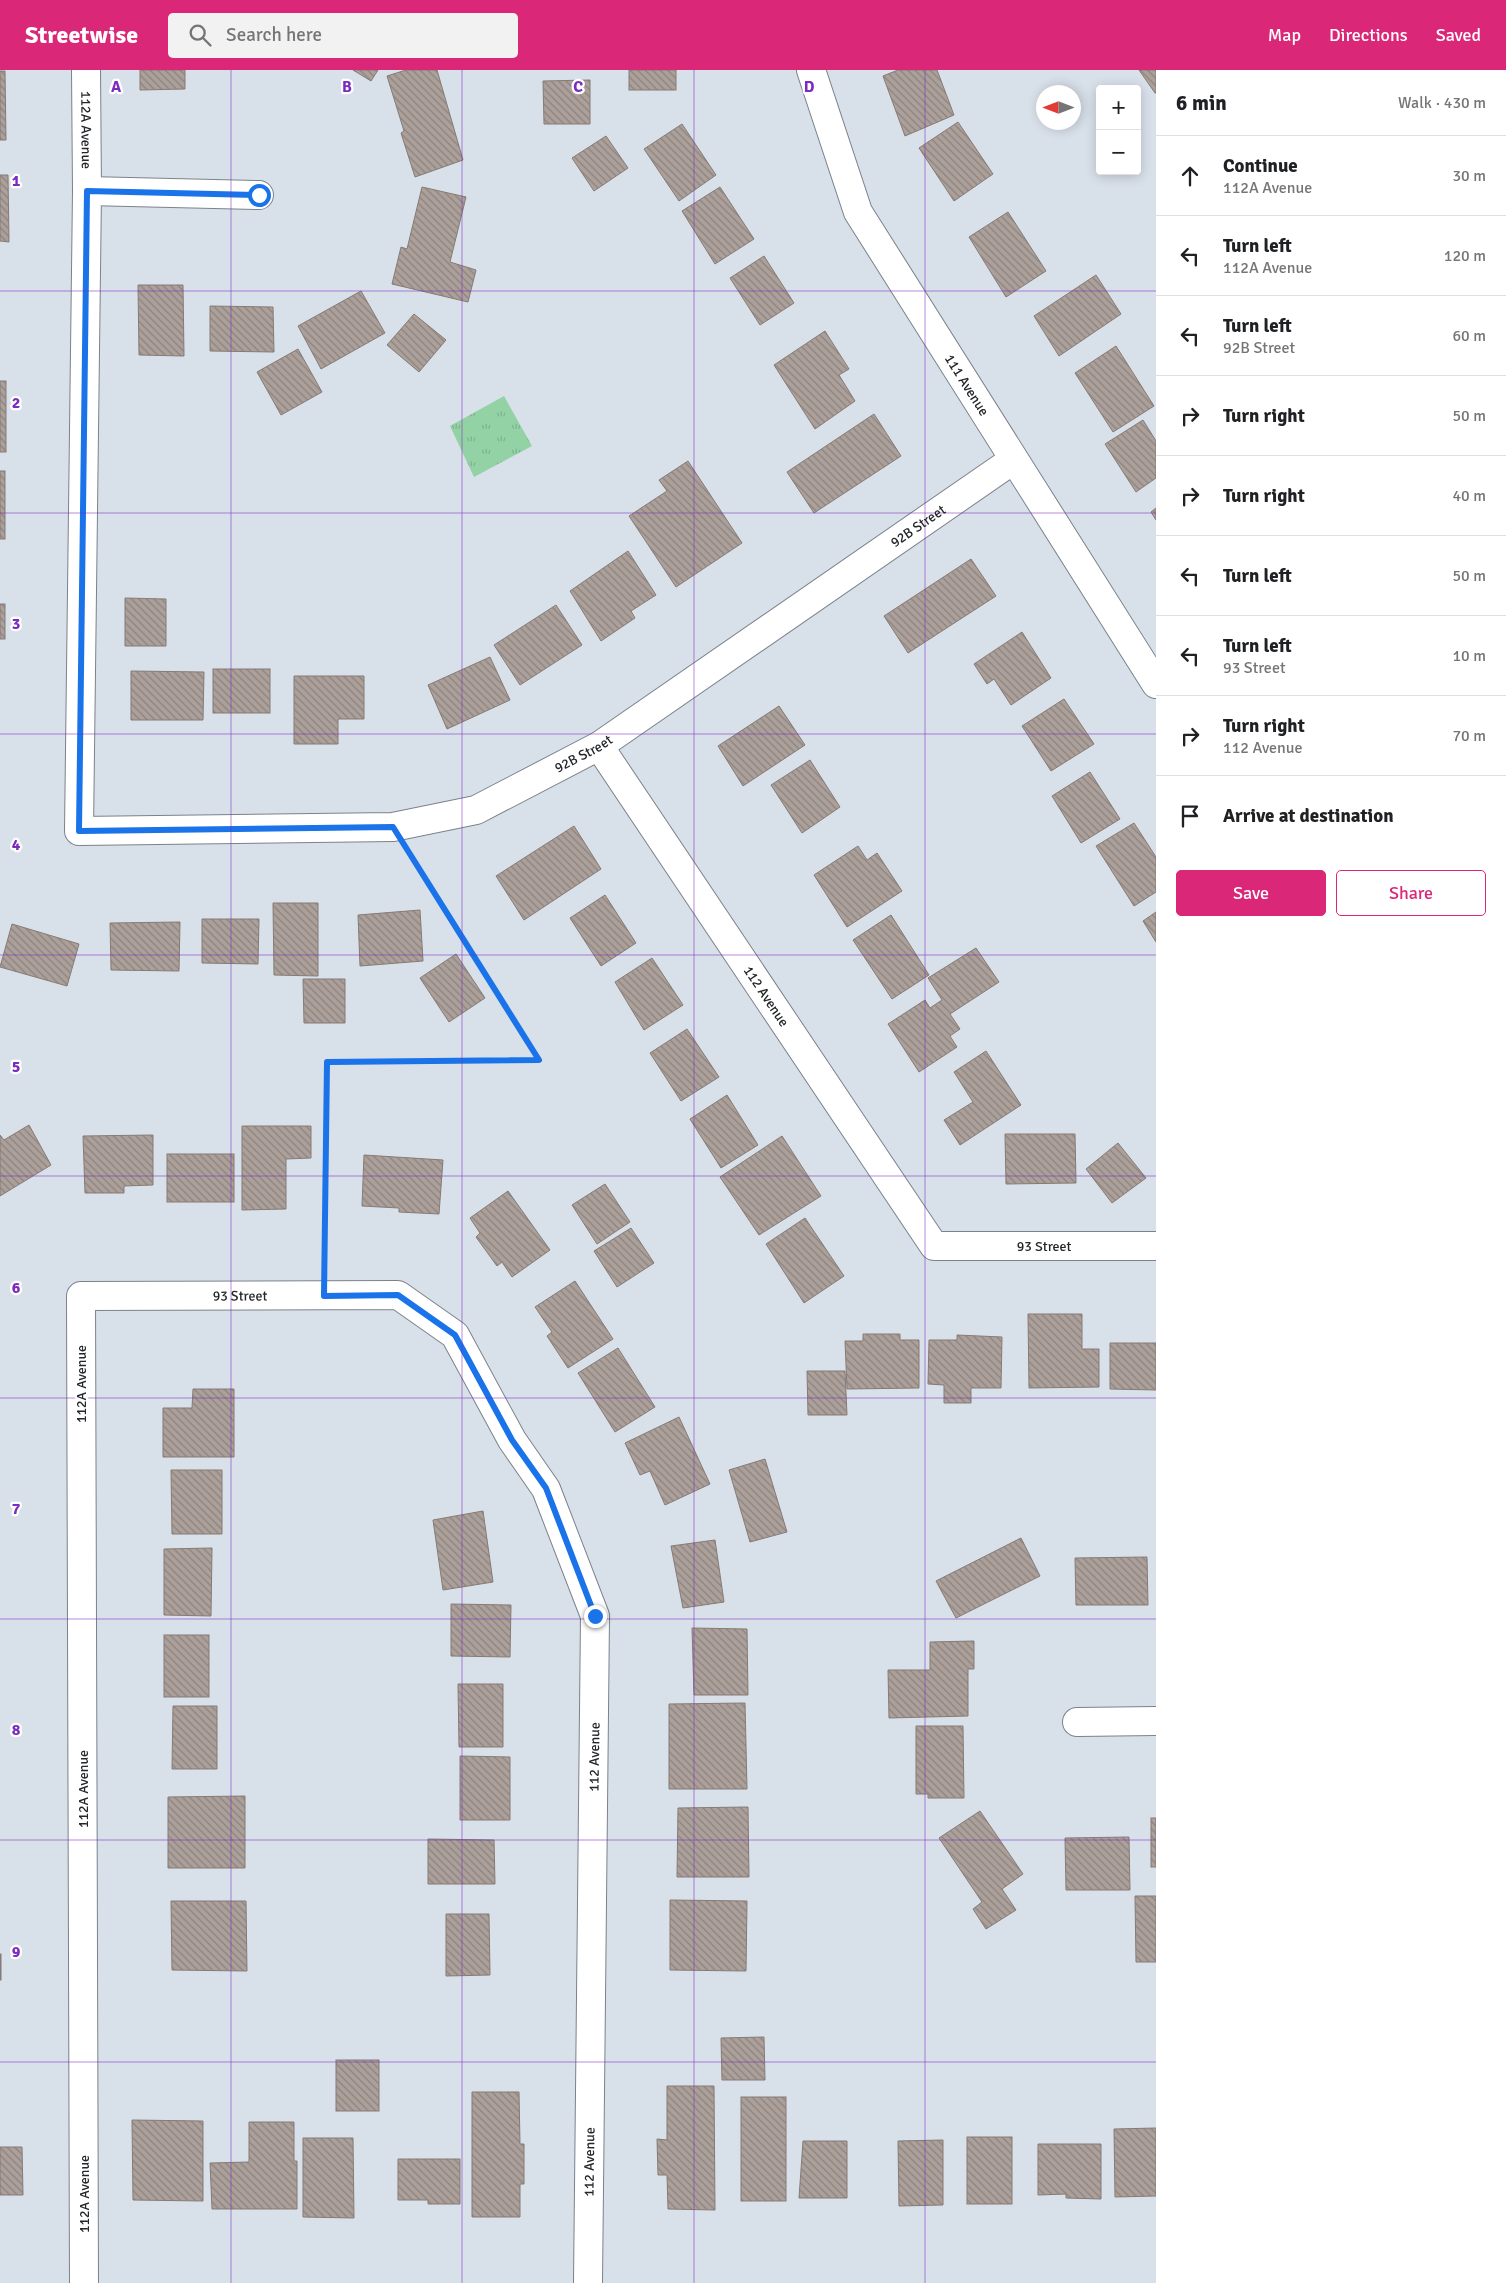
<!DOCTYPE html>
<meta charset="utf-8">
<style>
body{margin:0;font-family:Signika,sans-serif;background:#f2f2f2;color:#202124}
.controls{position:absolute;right:15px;top:15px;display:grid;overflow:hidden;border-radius:5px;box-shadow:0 2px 12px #0003}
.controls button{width:45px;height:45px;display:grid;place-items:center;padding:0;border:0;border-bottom:1px solid #e0e0e0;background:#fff;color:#202124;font:25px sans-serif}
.compass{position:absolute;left:1036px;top:15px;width:45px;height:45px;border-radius:50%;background:#fff;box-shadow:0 2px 12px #0003;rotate:270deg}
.stop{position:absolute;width:15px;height:15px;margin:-11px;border:4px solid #1a73e8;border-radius:50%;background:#fff}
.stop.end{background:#1a73e8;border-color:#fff;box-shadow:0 1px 5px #0008}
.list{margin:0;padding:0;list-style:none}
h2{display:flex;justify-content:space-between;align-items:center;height:65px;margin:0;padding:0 20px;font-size:21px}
h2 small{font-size:16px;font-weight:400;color:#757577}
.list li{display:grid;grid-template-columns:32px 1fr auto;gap:15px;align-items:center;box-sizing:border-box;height:80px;padding:0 20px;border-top:1px solid #e0e0e0}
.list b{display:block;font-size:19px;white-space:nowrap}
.list p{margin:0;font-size:16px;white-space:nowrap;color:#757577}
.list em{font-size:16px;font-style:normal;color:#757577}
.actions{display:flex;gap:10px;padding:15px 20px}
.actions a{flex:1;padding:11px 0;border:1px solid #db2777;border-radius:5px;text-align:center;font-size:18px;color:#db2777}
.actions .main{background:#db2777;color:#fff}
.icon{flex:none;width:28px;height:28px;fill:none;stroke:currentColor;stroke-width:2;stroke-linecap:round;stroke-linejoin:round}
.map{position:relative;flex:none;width:1156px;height:2213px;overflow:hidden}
header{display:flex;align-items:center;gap:30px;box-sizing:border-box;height:70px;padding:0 25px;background:#db2777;color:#fff}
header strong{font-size:24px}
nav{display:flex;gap:28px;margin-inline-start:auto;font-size:18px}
.search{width:350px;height:45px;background:#f2f2f2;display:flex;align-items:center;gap:12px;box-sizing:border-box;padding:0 18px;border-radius:5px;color:#757577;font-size:19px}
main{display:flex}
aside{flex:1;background:#fff}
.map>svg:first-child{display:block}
.grass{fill:url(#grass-tufts)}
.building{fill:url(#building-back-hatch);stroke:#867b75}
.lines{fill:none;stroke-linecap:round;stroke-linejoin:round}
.minor-casing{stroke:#7b828b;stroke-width:30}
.tertiary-casing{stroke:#7b828b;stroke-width:30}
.path{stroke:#888e94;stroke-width:3;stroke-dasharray:5 2.5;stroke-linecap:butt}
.minor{stroke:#fff;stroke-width:28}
.tertiary{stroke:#fff;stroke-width:28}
.route{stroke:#1a73e8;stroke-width:6}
.grid{fill:none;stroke:#7b2cbf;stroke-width:1;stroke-opacity:0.55}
.labels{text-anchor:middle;stroke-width:4.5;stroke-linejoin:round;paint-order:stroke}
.street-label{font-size:14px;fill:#24272a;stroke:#fff}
.grid-label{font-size:16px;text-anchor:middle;font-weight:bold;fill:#7b2cbf;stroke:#fff;stroke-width:4.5;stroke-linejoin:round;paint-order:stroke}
</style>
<header>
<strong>Streetwise</strong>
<div class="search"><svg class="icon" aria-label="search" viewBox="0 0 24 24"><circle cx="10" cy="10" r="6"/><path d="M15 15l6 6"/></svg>Search here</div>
<nav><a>Map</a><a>Directions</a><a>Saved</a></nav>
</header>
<main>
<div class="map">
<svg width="1156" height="2213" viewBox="0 0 1156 2213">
<defs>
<pattern id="grass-tufts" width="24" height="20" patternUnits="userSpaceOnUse" patternTransform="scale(1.25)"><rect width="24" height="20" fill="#93d2a4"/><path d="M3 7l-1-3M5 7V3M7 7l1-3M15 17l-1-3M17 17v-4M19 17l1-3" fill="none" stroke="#7fb48d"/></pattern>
<pattern id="building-back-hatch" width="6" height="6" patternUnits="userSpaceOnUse" patternTransform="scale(1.25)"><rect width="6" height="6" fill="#aca09a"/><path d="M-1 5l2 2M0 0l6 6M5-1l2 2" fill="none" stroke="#8c827e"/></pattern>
</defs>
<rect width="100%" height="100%" fill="#d8e0ea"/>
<!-- grass -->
<polygon class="grass" points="504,326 532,376 474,407 450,356"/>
<!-- building -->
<g class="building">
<polygon points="140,0 185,0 185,19 140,20"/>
<polygon points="353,0 378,0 371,11"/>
<polygon points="406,0 437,0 463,90 415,107 401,63 404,61 387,6"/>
<rect x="629" y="0" width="47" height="20"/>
<polygon points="898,0 937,0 954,45 905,66 883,6"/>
<polygon points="1139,0 1156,0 1156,23 1155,23"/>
<polygon points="0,1 5,1 6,70 0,70"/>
<polygon points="590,10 590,54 544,54 543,11"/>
<polygon points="958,52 993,104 954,131 919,78"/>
<polygon points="682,54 716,105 679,131 644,79"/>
<polygon points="606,66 628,98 594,121 572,88"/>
<polygon points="0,105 8,105 9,172 0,171"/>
<polygon points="422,117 466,127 450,192 476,200 468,232 392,214 401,177 407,179"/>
<polygon points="720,117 754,169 715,194 682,141"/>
<polygon points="1008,142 1046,201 1006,227 969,167"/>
<polygon points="764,186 794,233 760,255 730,208"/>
<polygon points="1096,205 1121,244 1059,286 1034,246"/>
<polygon points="138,215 183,215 184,286 139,285"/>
<polygon points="361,221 385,263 321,299 298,256"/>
<polygon points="210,236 273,237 274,282 210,281"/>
<polygon points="414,244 446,270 419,302 387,275"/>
<polygon points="825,261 849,299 839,305 855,331 815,359 774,295"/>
<polygon points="1116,276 1154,336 1113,362 1075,303"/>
<polygon points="298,279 322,322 281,345 257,302"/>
<rect x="0" y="311" width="6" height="71"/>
<polygon points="874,344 901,386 814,443 787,402"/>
<polygon points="1143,350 1156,371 1156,408 1136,422 1105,374"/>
<polygon points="688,391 742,473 676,517 629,446 667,421 659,410"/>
<rect x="0" y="401" width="5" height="68"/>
<polygon points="1156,438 1156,450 1151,442"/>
<polygon points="628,481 656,525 631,541 635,548 601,571 570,521"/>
<polygon points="971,489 996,526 908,583 884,546"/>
<polygon points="125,528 166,529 166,576 125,576"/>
<rect x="0" y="534" width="5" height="35"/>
<polygon points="556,535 582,575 520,615 494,575"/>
<polygon points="1022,562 1051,608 1011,635 994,609 987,614 974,594"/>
<polygon points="490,587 510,630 447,659 428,615"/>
<rect x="213" y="599" width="57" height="44"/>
<polygon points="131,601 204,602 203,650 131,650"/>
<polygon points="294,606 364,606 364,649 338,649 338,674 294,674"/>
<polygon points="1064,629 1094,674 1051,701 1022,656"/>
<polygon points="779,636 805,675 743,716 718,676"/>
<polygon points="810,690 840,737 802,763 771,715"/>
<polygon points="1090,702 1120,749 1081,773 1052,726"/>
<polygon points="1134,753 1156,787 1156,822 1134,836 1096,776"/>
<polygon points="574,756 601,799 524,850 496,806"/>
<polygon points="858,776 867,790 877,783 902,821 847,857 814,805"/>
<polygon points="605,825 636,873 601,896 570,848"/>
<polygon points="273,833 318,833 318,906 274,905"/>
<polygon points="420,840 423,891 360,896 358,845"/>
<polygon points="1156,842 1156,872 1143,851"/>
<polygon points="891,845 929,905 892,929 853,870"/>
<polygon points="202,849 259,849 258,894 202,893"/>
<polygon points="180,852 179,901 111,900 110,853"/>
<polygon points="12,854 79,874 67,916 0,897"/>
<polygon points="976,878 999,912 950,944 960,959 950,966 957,977 919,1002 888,954 925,930 930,938 942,930 928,908"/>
<polygon points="456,884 485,928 449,952 420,908"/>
<polygon points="652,888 683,935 644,960 615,912"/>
<polygon points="303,909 345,909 345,953 304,953"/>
<polygon points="687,959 719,1007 681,1031 650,983"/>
<polygon points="986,981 1021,1035 960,1075 944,1050 973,1032 954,1002"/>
<polygon points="727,1025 758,1075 721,1098 690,1049"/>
<polygon points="29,1055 51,1095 0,1126 0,1065 4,1070"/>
<polygon points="242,1056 311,1056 311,1088 286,1089 286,1139 242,1140"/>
<polygon points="1005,1064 1075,1064 1076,1113 1006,1114"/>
<polygon points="153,1065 153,1115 124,1116 124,1123 85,1123 83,1066"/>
<polygon points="782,1066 821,1126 759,1165 720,1107"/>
<polygon points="1118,1073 1146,1108 1112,1133 1086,1099"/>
<rect x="167" y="1084" width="67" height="48"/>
<polygon points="364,1085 443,1090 439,1144 399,1142 399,1138 362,1136"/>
<polygon points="605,1114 630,1152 597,1174 572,1135"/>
<polygon points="508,1121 550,1180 512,1207 502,1192 497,1196 476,1167 480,1163 470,1148"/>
<polygon points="805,1148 844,1206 804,1233 766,1174"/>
<polygon points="631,1158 654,1193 617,1217 594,1181"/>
<polygon points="575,1211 613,1269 568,1298 547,1266 552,1262 535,1237"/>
<polygon points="1028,1244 1082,1244 1082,1279 1099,1279 1099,1317 1029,1318"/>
<polygon points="863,1264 900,1264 900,1270 919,1270 919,1318 847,1319 845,1271 863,1271"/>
<polygon points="957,1265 1002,1267 1001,1318 971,1318 971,1333 944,1333 944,1315 928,1314 929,1270 957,1270"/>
<polygon points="1110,1273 1156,1273 1156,1320 1110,1319"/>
<polygon points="618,1278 655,1337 615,1362 578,1303"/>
<polygon points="807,1301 845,1301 847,1345 808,1345"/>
<polygon points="193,1319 234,1319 234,1387 163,1387 163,1338 192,1338"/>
<polygon points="679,1347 710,1414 665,1435 650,1401 640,1405 625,1373"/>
<polygon points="765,1389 787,1462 750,1472 729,1400"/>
<polygon points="171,1400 222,1400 222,1464 172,1464"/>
<polygon points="483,1441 493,1512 443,1520 433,1450"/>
<polygon points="1021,1468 1040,1506 956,1548 936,1511"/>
<polygon points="715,1470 724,1532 683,1538 671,1476"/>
<polygon points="212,1478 211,1546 164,1545 164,1479"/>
<polygon points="1147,1487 1148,1535 1076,1535 1075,1488"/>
<polygon points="451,1534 511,1535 510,1587 451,1586"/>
<polygon points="692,1558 747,1559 748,1625 694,1625"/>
<rect x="164" y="1565" width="45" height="62"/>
<polygon points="974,1571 974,1599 968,1599 968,1646 889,1648 888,1600 930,1600 930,1572"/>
<polygon points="458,1614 503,1614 503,1677 459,1677"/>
<polygon points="745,1633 747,1719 669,1719 669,1634"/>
<polygon points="173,1636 217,1636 217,1699 172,1699"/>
<polygon points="916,1656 963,1656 964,1728 928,1728 928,1724 916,1724"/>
<polygon points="460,1686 510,1687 510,1750 460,1750"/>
<polygon points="245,1726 245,1798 168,1798 168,1727"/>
<polygon points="748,1737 749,1807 677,1807 678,1738"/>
<polygon points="980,1741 1023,1804 1002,1819 1016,1840 986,1859 973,1839 982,1832 939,1768"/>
<rect x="1151" y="1748" width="5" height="49"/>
<polygon points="1129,1767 1130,1820 1066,1820 1065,1768"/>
<polygon points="428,1769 494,1770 495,1814 428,1814"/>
<polygon points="1135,1826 1156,1826 1156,1892 1136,1892"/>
<polygon points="670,1830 747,1831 746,1901 670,1900"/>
<polygon points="171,1831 246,1831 247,1901 172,1900"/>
<polygon points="446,1844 489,1844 490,1905 446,1906"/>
<rect x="0" y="1884" width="1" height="26"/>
<polygon points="764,1967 765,2010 722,2010 721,1968"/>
<rect x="336" y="1990" width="43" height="51"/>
<polygon points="667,2016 714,2016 715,2140 668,2139 667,2105 658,2105 657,2069 667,2070"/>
<polygon points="472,2022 519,2022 520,2074 524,2074 524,2114 520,2114 520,2147 472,2147"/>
<rect x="741" y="2027" width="45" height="104"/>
<polygon points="132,2050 203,2051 203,2131 133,2130"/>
<polygon points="249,2052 294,2052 294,2091 297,2091 297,2139 212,2139 210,2093 249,2092"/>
<polygon points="1156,2058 1156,2126 1115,2127 1114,2059"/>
<rect x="967" y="2067" width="45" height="67"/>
<polygon points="303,2068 353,2068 354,2148 303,2147"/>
<polygon points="943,2070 943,2135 899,2136 898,2071"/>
<polygon points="803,2071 847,2071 847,2128 799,2128"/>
<polygon points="1038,2074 1101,2074 1101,2129 1066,2128 1066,2124 1038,2125"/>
<polygon points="0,2077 22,2077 23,2125 0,2125"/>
<polygon points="398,2089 460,2089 460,2134 428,2134 428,2130 398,2130"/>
</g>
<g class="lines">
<defs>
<g id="minor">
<path id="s1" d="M86,0L87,121L79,761L393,757L476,740L599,676L1013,390"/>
<polyline points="87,121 259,125"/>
<path id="s2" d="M599,676L934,1176H1156"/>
<polyline points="1077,1652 1156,1651"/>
<path id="s3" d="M84,2213L81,1226L398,1225L455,1265L512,1370L546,1419L595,1546L588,2213"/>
</g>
<g id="tertiary">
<path id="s4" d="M811,0L858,142L1156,614"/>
</g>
</defs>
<!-- minor casing -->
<use href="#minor" class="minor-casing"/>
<!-- tertiary casing -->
<use href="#tertiary" class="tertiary-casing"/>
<!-- path -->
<polyline class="path" points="324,1195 327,993 539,990 410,785"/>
<!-- minor -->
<use href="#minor" class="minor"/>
<!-- tertiary -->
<use href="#tertiary" class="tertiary"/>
</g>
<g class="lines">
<!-- route -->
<polyline class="route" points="259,125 87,121 79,761 393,757 539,990 327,992 324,1226 398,1225 455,1265 512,1370 546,1418 595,1546"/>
</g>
<!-- grid -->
<path class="grid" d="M231,0V2213M462,0V2213M694,0V2213M925,0V2213M0,221H1156M0,443H1156M0,664H1156M0,885H1156M0,1106H1156M0,1328H1156M0,1549H1156M0,1770H1156M0,1992H1156"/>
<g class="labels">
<!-- street labels -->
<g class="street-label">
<text dy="5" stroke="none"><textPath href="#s1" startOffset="60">112A Avenue</textPath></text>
<text dy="5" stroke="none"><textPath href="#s4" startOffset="354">111 Avenue</textPath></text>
<text dy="5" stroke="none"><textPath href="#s1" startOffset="1686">92B Street</textPath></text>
<text dy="5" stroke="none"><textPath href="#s1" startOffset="1281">92B Street</textPath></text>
<text dy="5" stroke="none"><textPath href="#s2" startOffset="301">112 Avenue</textPath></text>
<text dy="5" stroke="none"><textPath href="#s2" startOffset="712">93 Street</textPath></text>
<text dy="5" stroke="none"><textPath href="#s3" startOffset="1146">93 Street</textPath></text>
<text transform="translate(81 1314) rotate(-90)" y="5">112A Avenue</text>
<text transform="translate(594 1687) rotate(-89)" y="5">112 Avenue</text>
<text transform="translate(83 1719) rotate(-90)" y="5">112A Avenue</text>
<text transform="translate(589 2092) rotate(-89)" y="5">112 Avenue</text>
<text transform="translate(84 2124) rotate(-90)" y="5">112A Avenue</text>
</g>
</g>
<g class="grid-label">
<text x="116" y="22">A</text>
<text x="347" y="22">B</text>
<text x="578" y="22">C</text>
<text x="809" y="22">D</text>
<text x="16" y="116">1</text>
<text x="16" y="338">2</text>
<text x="16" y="559">3</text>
<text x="16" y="780">4</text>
<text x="16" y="1002">5</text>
<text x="16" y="1223">6</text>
<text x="16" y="1444">7</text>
<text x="16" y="1665">8</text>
<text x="16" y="1887">9</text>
</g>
</svg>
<div class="controls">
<button>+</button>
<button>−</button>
</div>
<svg class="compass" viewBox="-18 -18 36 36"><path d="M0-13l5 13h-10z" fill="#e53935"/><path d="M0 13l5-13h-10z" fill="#757577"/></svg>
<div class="stop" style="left:259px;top:125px"></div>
<div class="stop end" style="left:595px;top:1546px"></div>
</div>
<aside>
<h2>6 min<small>Walk · 430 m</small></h2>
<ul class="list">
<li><svg class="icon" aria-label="ahead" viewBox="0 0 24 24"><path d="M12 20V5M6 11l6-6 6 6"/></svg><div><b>Continue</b><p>112A Avenue</p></div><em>30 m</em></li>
<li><svg class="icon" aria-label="left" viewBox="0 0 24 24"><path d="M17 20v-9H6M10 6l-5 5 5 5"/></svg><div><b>Turn left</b><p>112A Avenue</p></div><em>120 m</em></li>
<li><svg class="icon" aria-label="left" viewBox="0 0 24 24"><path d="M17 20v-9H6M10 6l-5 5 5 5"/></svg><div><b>Turn left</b><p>92B Street</p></div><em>60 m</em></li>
<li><svg class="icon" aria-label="right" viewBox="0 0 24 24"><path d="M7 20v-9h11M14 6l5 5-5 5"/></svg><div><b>Turn right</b></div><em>50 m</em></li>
<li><svg class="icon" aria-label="right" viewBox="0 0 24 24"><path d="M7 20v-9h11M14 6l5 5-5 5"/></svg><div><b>Turn right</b></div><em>40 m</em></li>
<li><svg class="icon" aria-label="left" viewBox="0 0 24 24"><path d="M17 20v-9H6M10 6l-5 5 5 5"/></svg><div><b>Turn left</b></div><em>50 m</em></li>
<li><svg class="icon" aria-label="left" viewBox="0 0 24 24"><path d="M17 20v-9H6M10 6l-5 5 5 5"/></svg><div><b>Turn left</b><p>93 Street</p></div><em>10 m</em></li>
<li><svg class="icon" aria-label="right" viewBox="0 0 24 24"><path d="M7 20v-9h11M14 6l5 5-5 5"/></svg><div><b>Turn right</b><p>112 Avenue</p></div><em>70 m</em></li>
<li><svg class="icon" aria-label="arrive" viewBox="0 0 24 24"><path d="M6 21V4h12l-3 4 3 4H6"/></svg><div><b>Arrive at destination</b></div></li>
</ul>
<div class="actions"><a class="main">Save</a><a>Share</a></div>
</aside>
</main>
